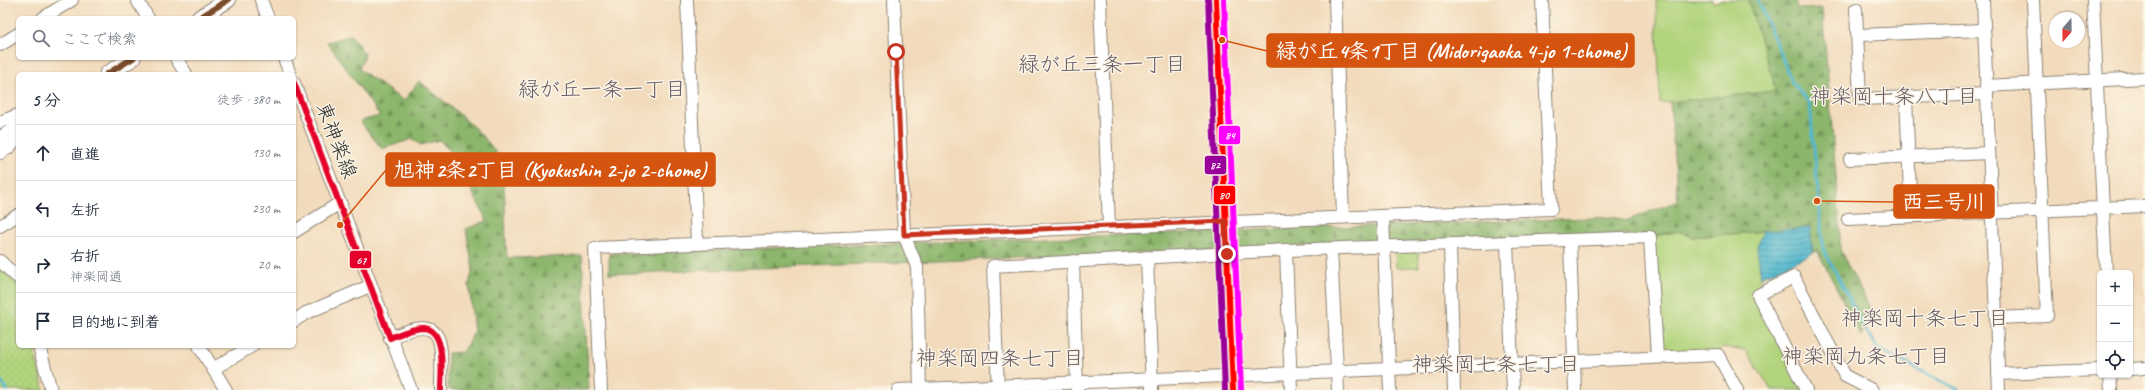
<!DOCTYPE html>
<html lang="ja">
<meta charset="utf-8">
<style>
body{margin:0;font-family:Caveat,"Klee One",sans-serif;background:#f2f2f3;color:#1f2937}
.controls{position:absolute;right:12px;bottom:12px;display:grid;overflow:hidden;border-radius:6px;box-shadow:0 1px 3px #0004}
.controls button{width:36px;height:36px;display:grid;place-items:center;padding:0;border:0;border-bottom:1px solid #e0e1e3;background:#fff;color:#1f2937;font:20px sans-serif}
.compass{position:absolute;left:2049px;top:12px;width:36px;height:36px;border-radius:50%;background:#fff;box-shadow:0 1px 3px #0004;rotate:200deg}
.stop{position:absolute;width:12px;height:12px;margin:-9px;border:3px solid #c8321e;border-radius:50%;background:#fff}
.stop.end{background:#c8321e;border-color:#fff;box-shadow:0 1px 4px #0008}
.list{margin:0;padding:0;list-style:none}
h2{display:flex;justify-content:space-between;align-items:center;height:52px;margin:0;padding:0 16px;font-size:17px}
h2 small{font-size:13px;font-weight:400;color:#747a83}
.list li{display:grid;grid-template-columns:26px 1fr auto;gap:12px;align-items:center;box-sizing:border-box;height:56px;padding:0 16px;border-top:1px solid #e0e1e3}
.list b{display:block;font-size:15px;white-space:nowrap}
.list p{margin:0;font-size:13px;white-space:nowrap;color:#747a83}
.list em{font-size:13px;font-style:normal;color:#747a83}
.icon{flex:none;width:22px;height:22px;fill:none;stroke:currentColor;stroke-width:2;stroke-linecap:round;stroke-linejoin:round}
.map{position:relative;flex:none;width:2145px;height:390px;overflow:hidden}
.search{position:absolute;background:#fff;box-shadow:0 1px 3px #0004;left:16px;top:16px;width:280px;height:44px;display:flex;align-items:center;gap:10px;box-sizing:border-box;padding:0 14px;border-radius:6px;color:#747a83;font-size:15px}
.panel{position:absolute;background:#fff;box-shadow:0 1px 3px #0004;left:16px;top:72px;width:280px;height:276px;border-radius:6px}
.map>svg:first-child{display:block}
.grass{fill:#b1d47d;stroke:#6e8054}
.forest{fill:url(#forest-firs);stroke:#5c704c}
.park{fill:url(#park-dots);stroke:#6e8054}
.water{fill:url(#water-rules);stroke:#3d717c}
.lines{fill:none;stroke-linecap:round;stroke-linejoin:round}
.stream{stroke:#4fb7cd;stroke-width:3}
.minor-casing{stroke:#8e8374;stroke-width:14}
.major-casing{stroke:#8e8374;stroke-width:17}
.minor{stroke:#fff;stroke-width:12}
.major{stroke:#fff;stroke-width:15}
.bus-1-casing{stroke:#fcf5e5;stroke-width:9}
.bus-2-casing{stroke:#fcf5e5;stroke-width:9}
.bus-3-casing{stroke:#fcf5e5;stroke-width:9}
.bus-4-casing{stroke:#fcf5e5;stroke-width:9}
.bus-5-casing{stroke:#fcf5e5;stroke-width:9}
.bus-1{stroke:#e4002b;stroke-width:6}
.bus-2{stroke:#f00;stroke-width:6}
.bus-3{stroke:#909;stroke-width:6}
.bus-4{stroke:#f0f;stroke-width:6}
.bus-5{stroke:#7a4b2a;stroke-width:6}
.route{stroke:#c8321e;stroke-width:5}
.labels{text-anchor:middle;stroke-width:3;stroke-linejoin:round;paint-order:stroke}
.street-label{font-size:20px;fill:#2b2b2b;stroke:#fcf5e5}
.neighbourhood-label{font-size:21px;fill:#685b66;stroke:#fcf5e5}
.leader{fill:none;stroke:#d5540f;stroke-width:1.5}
.callout-dot{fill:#d5540f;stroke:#fcf5e5;stroke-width:1.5}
.callout{fill:#d5540f;stroke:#d5540f;stroke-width:1.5}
.callout-label{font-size:21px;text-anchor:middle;font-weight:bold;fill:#fff}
.line-badge{stroke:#fcf5e5;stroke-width:1.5}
.badge-label{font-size:11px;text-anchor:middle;font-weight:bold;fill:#fff}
</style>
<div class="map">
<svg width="2145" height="390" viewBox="0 0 2145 390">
<defs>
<pattern id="forest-firs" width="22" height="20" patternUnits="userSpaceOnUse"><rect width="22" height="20" fill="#8cb66c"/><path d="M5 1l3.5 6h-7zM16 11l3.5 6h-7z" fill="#739459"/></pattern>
<pattern id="park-dots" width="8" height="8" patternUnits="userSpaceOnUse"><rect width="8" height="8" fill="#b1d47d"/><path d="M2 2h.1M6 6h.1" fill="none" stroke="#98b66c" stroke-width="1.8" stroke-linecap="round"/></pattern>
<pattern id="water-rules" width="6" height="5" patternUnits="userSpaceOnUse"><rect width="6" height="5" fill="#4fb7cd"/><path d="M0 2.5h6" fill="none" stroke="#4295a7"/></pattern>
</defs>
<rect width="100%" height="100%" fill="#fcf5e5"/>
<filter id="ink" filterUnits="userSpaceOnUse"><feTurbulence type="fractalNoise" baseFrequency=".025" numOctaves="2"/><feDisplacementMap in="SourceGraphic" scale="8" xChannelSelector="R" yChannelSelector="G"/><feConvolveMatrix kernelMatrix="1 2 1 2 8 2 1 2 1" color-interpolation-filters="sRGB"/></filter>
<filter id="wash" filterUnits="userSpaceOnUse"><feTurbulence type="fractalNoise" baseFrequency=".012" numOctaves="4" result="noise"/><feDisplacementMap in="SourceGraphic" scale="16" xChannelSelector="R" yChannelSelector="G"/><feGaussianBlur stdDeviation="0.9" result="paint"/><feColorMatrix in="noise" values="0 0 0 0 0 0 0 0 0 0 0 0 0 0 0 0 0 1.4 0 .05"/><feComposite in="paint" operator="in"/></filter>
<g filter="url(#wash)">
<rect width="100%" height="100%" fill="#f2dbbc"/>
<!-- grass -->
<g class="grass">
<polygon points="1656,0 1712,0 1713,3 1721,0 1748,0 1777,91 1660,103"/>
<polygon points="1679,231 1692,237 1763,231 1757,247 1761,277 1758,295 1806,390 1772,390 1745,350 1722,347 1718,355 1657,357 1650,237"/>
</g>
<!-- forest -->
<g class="forest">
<polygon points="1748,0 1796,0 1797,9 1822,8 1840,224 1840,250 1871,310 1861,336 1817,250 1813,253 1809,228 1692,237 1679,231 1650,237 1622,234 609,274 609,254 1614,217 1625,221 1678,201 1670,102 1776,91"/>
<path d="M351,35L365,55L359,69L404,101L419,81C438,97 493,138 499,160C508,192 504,226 507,258L582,256L589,390H448V353L463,352L474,332L469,284L473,269L466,229L487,221L453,154L439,140L421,145L412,139L382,149L360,121L380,116L327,42Z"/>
</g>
<!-- park -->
<g class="park">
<polygon points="1400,250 1418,250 1419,267 1396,268 1395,254"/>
<polygon points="0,268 18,285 18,346 33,346 44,390 0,390"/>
</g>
<!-- water -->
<polygon class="water" points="1810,228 1813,253 1761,277 1757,247 1763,231"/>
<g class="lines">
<!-- stream -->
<g class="stream">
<polyline points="1758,0 1792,82 1810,104 1823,248 1866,331 1878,349 1959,390"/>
<polyline points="0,380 7,390"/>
</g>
</g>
</g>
<g filter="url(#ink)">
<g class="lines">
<defs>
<g id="minor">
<polyline points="137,0 148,18"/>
<polyline points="261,0 268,18"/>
<polyline points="687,0 697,244"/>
<polyline points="894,0 904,235 917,267 920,390"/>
<polyline points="1100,0 1109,227"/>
<polyline points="1216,0 1233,390"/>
<polyline points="1335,0 1343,217"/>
<polyline points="1983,0 1999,390"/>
<polyline points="2093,0 2106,273"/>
<polyline points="1856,9 1860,99 1987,94"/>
<polyline points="43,18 72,0"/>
<polyline points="1858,35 1984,30"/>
<polyline points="0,45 18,34"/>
<polyline points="176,58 186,74"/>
<polyline points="284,58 290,74"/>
<polyline points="294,83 411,390"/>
<polyline points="1986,86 2145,78"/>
<polyline points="1906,97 1911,216"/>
<polyline points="0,122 18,115"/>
<polyline points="0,153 10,147 18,136"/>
<polyline points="1850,159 1989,153"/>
<polyline points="1383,216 1390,390"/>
<polyline points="1848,219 2145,206"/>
<polyline points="0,226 18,215"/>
<polyline points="294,232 335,206 341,204"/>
<polyline points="1570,240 1575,390"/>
<polyline points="1507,242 1513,390"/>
<polyline points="1450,245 1454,390"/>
<polyline points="1331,249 1338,390"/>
<polyline points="1286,250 1291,390"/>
<polyline points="1147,257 1152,390"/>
<polyline points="0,261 18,278"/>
<polyline points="1073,261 1077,390"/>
<polyline points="1996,318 2047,316 2033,0"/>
<polyline points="294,321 306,313 370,286"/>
<path d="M390,338C449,310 441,346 441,390"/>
<polyline points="39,346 51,390"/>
<polyline points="199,346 226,390"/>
<polyline points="213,369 252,346"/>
<polyline points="2130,369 2145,368"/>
<polyline points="1998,374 2100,370"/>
<polyline points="2110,375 2111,390"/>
<polyline points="601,390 595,248 1551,209 1542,0"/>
<polyline points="898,390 1718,355 1737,390"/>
<polyline points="998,390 993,266 1286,250 1650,237 1657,357"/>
<polyline points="1806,390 1758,295 1794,277 1845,376 1872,390"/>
</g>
<g id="major">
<polyline points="199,18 228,0"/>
<polyline points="107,74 133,58"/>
<polyline points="0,139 18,128"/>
</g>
</defs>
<!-- minor casing -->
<use href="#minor" class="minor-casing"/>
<!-- major casing -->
<use href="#major" class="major-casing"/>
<!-- minor -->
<use href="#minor" class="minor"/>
<!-- major -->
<use href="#major" class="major"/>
<defs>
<path id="bus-1" d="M294,83L390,338C400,334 412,328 423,328C447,329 441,373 441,390"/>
<polyline id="bus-2" points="1216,0 1233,390"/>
<polyline id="bus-3" points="1208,0 1225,390"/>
<polyline id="bus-4" points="1224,0 1241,390"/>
<g id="bus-5">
<polyline points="199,18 228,0"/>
<polyline points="107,74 133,58"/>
</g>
</defs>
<!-- bus-1 casing -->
<use href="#bus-1" class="bus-1-casing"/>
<!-- bus-2 casing -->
<use href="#bus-2" class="bus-2-casing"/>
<!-- bus-3 casing -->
<use href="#bus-3" class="bus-3-casing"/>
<!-- bus-4 casing -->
<use href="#bus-4" class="bus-4-casing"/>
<!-- bus-5 casing -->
<use href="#bus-5" class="bus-5-casing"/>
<!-- bus-1 -->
<use href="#bus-1" class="bus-1"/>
<!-- bus-2 -->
<use href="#bus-2" class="bus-2"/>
<!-- bus-3 -->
<use href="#bus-3" class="bus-3"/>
<!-- bus-4 -->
<use href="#bus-4" class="bus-4"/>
<!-- bus-5 -->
<use href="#bus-5" class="bus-5"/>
</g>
</g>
<g class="lines" filter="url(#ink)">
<!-- route -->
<polyline class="route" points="896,52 904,235 1225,221 1227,254"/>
</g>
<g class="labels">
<!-- street labels -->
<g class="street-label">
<text transform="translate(337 140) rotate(69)" y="7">東神楽線</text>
</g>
<!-- neighbourhood labels -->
<g class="neighbourhood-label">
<text x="1102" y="71">緑が丘三条一丁目</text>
<text x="602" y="96">緑が丘一条一丁目</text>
<text x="1894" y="103">神楽岡十条八丁目</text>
<text x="1925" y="325">神楽岡十条七丁目</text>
<text x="1866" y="363">神楽岡九条七丁目</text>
<text x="1000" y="365">神楽岡四条七丁目</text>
<text x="1496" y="371">神楽岡七条七丁目</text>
</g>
</g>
<!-- callouts -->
<path class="leader" d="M1222 40L1267 51M340 225L386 170M1817 201L1894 202"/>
<g class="callout-dot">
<circle cx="1222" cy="40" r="4"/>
<circle cx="340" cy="225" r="4"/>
<circle cx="1817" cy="201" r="4"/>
</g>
<g class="callout">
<rect x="1267" y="34" width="367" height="33" rx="4"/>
<rect x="386" y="153" width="329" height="33" rx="4"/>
<rect x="1894" y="185" width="100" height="33" rx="4"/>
</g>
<g class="callout-label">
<text x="1451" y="58">緑が丘4条1丁目 (Midorigaoka 4-jo 1-chome)</text>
<text x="550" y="177">旭神2条2丁目 (Kyokushin 2-jo 2-chome)</text>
<text x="1944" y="209">西三号川</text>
</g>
<g class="line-badge">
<rect x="1218" y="125" width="23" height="20" rx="4" fill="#f0f"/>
<rect x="1204" y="155" width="23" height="20" rx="4" fill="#909"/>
<rect x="1213" y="185" width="23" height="20" rx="4" fill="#f00"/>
<rect x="349" y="250" width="23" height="19" rx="4" fill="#e4002b"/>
</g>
<g class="badge-label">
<text x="1230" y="139">84</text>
<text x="1215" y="169">82</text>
<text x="1224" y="199">80</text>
<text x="361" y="264">67</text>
</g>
</svg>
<div class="controls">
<button>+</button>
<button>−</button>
<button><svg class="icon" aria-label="locate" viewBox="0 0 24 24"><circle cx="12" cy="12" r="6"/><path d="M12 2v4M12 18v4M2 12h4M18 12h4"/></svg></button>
</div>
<svg class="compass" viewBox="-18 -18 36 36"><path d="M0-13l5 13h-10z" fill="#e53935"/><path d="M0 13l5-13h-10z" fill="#747a83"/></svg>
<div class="stop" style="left:896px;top:52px"></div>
<div class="stop end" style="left:1227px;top:254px"></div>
<div class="search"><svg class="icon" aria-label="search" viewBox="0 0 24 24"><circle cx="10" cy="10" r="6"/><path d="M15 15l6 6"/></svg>ここで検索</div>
<section class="panel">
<h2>5 分<small>徒歩 · 380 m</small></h2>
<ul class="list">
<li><svg class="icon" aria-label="ahead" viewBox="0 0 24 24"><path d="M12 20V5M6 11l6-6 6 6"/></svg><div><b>直進</b></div><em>130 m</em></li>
<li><svg class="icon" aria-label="left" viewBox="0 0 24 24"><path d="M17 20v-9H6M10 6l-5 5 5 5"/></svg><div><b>左折</b></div><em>230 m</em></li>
<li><svg class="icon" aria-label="right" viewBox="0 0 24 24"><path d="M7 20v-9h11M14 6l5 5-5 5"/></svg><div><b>右折</b><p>神楽岡通</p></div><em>20 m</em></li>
<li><svg class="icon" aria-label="arrive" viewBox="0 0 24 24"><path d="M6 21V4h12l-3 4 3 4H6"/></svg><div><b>目的地に到着</b></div></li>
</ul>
</section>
</div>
